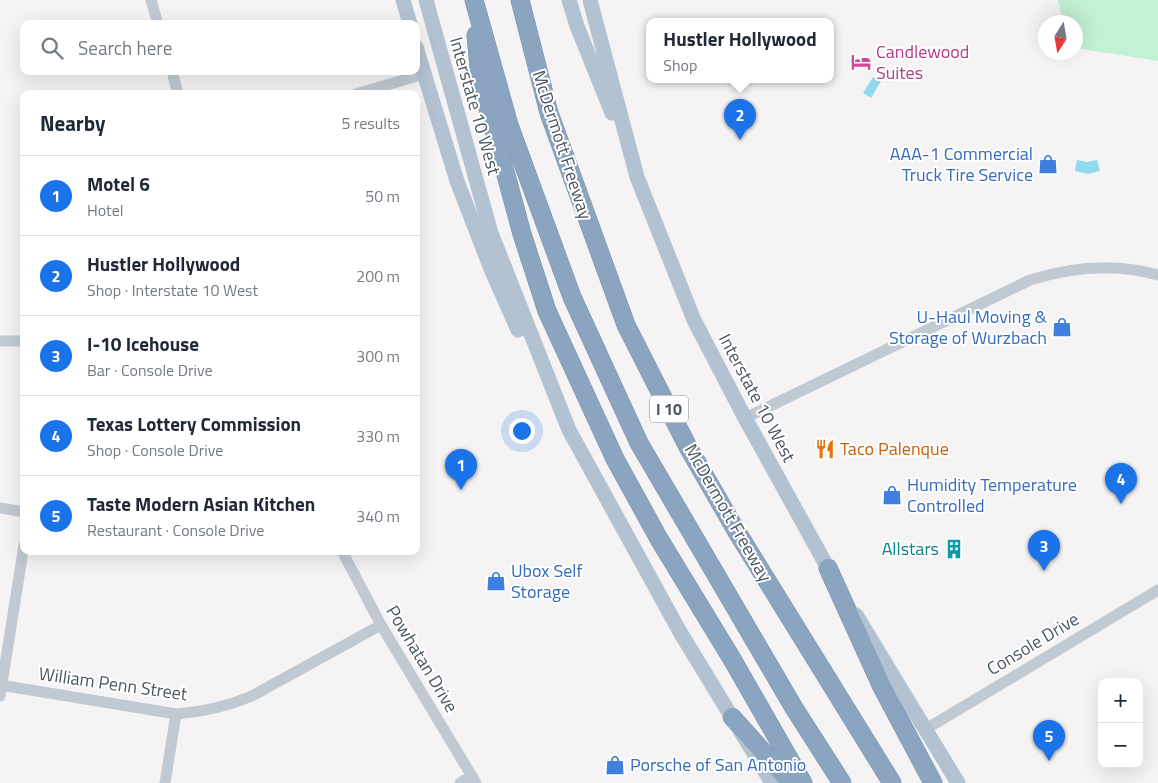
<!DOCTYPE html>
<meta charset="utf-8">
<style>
body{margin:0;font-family:"Titillium Web",sans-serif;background:#f6f6f7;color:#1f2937}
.controls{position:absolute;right:15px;bottom:15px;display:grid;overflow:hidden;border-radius:10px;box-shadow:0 5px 20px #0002}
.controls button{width:45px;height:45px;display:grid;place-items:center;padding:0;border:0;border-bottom:1px solid #e0e1e3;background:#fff;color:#1f2937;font:25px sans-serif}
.compass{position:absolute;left:1038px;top:15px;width:45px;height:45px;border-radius:50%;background:#fff;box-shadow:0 5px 20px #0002;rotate:191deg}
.you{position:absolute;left:521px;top:430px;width:18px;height:18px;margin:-12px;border:4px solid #fff;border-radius:50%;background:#1a73e8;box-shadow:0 0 0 8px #1a73e833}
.badge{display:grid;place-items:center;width:32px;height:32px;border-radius:50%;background:#1a73e8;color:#fff;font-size:16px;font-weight:700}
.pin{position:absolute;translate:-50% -41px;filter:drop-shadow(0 1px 2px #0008)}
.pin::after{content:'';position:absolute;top:26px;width:18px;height:15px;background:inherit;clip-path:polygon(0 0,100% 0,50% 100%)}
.popup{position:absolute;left:646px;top:18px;width:188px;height:65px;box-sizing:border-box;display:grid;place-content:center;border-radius:10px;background:#fff;filter:drop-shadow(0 1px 4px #0005);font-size:16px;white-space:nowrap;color:#747a83}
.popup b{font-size:19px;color:#1f2937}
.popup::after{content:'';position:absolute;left:50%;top:100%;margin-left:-10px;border:10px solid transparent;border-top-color:#fff}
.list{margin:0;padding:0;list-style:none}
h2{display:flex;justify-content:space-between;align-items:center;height:65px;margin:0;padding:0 20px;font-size:21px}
h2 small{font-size:16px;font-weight:400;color:#747a83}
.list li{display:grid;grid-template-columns:32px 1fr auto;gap:15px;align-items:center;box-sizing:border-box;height:80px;padding:0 20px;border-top:1px solid #e0e1e3}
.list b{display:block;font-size:19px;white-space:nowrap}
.list p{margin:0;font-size:16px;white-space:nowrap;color:#747a83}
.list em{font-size:16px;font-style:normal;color:#747a83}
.icon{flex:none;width:28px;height:28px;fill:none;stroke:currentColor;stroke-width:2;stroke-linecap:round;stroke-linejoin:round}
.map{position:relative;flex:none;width:1158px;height:783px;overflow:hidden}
.search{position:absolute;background:#fff;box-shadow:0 5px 20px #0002;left:20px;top:20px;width:400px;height:55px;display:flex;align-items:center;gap:12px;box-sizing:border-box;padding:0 18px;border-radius:10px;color:#747a83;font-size:19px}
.panel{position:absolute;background:#fff;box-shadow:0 5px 20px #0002;left:20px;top:90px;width:400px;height:465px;border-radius:10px}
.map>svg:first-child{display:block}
.green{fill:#c3f1d5}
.water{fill:#90daee}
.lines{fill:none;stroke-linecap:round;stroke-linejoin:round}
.highway-casing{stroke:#7690ad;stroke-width:19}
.minor{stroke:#c1cad2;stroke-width:11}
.major{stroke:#b3c2d1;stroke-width:15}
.highway{stroke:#8ba5c1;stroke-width:18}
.labels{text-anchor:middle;stroke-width:4;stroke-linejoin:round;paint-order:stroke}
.shield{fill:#fff;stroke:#808990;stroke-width:1}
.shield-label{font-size:16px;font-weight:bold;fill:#4a5661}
.hotel-label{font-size:18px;fill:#b23c85;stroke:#fff;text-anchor:start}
.street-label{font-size:18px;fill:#4a5661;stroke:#fff}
.shop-label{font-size:18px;fill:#366cbe;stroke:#fff;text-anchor:start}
.food-label{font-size:18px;fill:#c56008;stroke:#fff;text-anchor:start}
.culture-label{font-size:18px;fill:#0d838f;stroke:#fff;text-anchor:end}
</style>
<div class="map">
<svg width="1158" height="783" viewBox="0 0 1158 783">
<rect width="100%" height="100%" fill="#f5f3f3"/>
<!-- green -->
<polygon class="green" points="1058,0 1158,0 1158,61 1076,48 1076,22 1063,22"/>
<!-- water -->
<g class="water">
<polygon points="873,77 881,81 871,98 863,93"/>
<polygon points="1077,160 1087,162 1097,160 1100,171 1088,174 1075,171"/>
</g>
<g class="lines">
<defs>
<g id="highway">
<polyline points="474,0 509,125 572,297 639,443 794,708 842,783"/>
<polyline points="520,0 549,113 626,325 688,447 737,532 892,783"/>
<polyline points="476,35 480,79 522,234 547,311 615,459 659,539 732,659 803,783"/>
<polyline points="828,568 882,687 933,783"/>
<polyline points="732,717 791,783"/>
</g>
</defs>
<!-- highway casing -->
<use href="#highway" class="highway-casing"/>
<!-- minor -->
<g class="minor">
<polyline points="151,0 158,24"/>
<polyline points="172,71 178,94"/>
<polyline points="356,94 424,74"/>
<polyline points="0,341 24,341"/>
<path d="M745,418L1030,280C1071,267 1116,263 1158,275"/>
<polyline points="0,508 24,512"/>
<polyline points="342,551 381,625 476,783"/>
<path d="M0,685L176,714C203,712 226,707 252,696L381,625"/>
<polyline points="0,696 24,545"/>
<polyline points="926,729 1158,590"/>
<polyline points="165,783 176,714"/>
<polyline points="460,783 472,776"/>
</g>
<!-- major -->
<g class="major">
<polyline points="403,0 410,24"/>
<polyline points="426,0 491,233 569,430 680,632 772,783"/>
<polyline points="569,0 577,26 612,113"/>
<polyline points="590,0 637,177 694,320 745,418 834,579"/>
<polyline points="416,47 457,181 491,269 518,330"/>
<polyline points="856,615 958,783"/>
</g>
<!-- highway -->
<use href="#highway" class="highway"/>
</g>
<!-- icons -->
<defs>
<symbol id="hotel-bare" viewBox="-9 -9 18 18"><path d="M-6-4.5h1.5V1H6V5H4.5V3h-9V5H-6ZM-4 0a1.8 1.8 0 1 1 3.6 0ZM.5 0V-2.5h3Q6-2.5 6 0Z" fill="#d1479c" stroke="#fff" stroke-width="2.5" paint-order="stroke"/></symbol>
<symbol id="shop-bare" viewBox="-9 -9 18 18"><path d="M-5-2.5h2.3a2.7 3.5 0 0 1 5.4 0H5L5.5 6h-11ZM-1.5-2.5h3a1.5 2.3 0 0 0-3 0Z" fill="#3f7fe0" stroke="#fff" stroke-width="2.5" paint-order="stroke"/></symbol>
<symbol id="restaurant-bare" viewBox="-9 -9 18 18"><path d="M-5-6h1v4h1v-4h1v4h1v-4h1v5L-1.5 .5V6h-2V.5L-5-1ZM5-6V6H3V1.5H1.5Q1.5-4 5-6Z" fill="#e8710a" stroke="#fff" stroke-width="2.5" paint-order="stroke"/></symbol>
<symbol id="building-bare" viewBox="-9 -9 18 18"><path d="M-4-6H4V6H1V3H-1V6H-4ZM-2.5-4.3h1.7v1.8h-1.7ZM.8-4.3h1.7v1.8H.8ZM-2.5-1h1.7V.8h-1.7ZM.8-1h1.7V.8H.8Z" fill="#0f9aa8" stroke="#fff" stroke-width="2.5" paint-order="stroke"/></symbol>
</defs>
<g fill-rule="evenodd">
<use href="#hotel-bare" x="847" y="48" width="28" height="28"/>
<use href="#shop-bare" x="1034" y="150" width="28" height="28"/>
<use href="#shop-bare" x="1048" y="313" width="28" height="28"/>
<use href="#restaurant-bare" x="811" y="435" width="28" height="28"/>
<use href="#shop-bare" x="878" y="481" width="28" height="28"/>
<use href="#building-bare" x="940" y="535" width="28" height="28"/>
<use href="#shop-bare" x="482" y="567" width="28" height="28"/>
<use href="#shop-bare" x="601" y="751" width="28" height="28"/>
</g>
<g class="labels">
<!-- shield labels -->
<rect class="shield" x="650" y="395.5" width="38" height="27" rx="4"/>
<g class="shield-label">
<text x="669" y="415">I 10</text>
</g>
<!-- hotel labels -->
<g class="hotel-label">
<text x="876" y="58">Candlewood<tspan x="876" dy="21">Suites</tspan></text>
</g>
<!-- street labels -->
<g class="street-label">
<text transform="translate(475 106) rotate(74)" y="6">Interstate 10 West</text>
<text transform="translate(562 145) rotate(72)" y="6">McDermott Freeway</text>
<text transform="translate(757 398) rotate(62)" y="6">Interstate 10 West</text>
<text transform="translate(728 513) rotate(60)" y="6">McDermott Freeway</text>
<text transform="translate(1033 644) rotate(-31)" y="6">Console Drive</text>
<text transform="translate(422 659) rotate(59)" y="6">Powhatan Drive</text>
<text transform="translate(113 684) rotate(8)" y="6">William Penn Street</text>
</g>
<!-- shop labels -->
<g class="shop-label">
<text x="1033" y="160" text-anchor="end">AAA-1 Commercial<tspan x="1033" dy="21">Truck Tire Service</tspan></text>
<text x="1047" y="323" text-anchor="end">U-Haul Moving &amp;<tspan x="1047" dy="21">Storage of Wurzbach</tspan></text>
<text x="907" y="491">Humidity Temperature<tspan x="907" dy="21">Controlled</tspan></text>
<text x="511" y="577">Ubox Self<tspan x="511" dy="21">Storage</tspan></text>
<text x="630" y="771">Porsche of San Antonio</text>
</g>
<!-- food labels -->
<g class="food-label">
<text x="840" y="455">Taco Palenque</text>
</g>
<!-- culture labels -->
<g class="culture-label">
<text x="939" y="555">Allstars</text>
</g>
</g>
</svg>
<div class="controls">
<button>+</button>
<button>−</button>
</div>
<svg class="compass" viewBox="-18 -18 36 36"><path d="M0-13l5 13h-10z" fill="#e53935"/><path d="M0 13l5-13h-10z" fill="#747a83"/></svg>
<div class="you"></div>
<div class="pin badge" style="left:461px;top:490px">1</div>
<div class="pin badge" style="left:740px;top:140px">2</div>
<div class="popup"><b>Hustler Hollywood</b>Shop</div>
<div class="pin badge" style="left:1044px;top:571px">3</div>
<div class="pin badge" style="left:1121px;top:504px">4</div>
<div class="pin badge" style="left:1049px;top:761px">5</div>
<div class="search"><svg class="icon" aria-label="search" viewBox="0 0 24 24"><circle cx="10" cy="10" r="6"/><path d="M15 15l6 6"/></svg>Search here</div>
<section class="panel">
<h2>Nearby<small>5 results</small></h2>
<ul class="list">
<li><span class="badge">1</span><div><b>Motel 6</b><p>Hotel</p></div><em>50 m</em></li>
<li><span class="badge">2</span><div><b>Hustler Hollywood</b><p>Shop · Interstate 10 West</p></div><em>200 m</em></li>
<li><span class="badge">3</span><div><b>I-10 Icehouse</b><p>Bar · Console Drive</p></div><em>300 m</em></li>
<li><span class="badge">4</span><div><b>Texas Lottery Commission</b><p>Shop · Console Drive</p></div><em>330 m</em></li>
<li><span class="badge">5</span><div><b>Taste Modern Asian Kitchen</b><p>Restaurant · Console Drive</p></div><em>340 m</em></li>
</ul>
</section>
</div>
